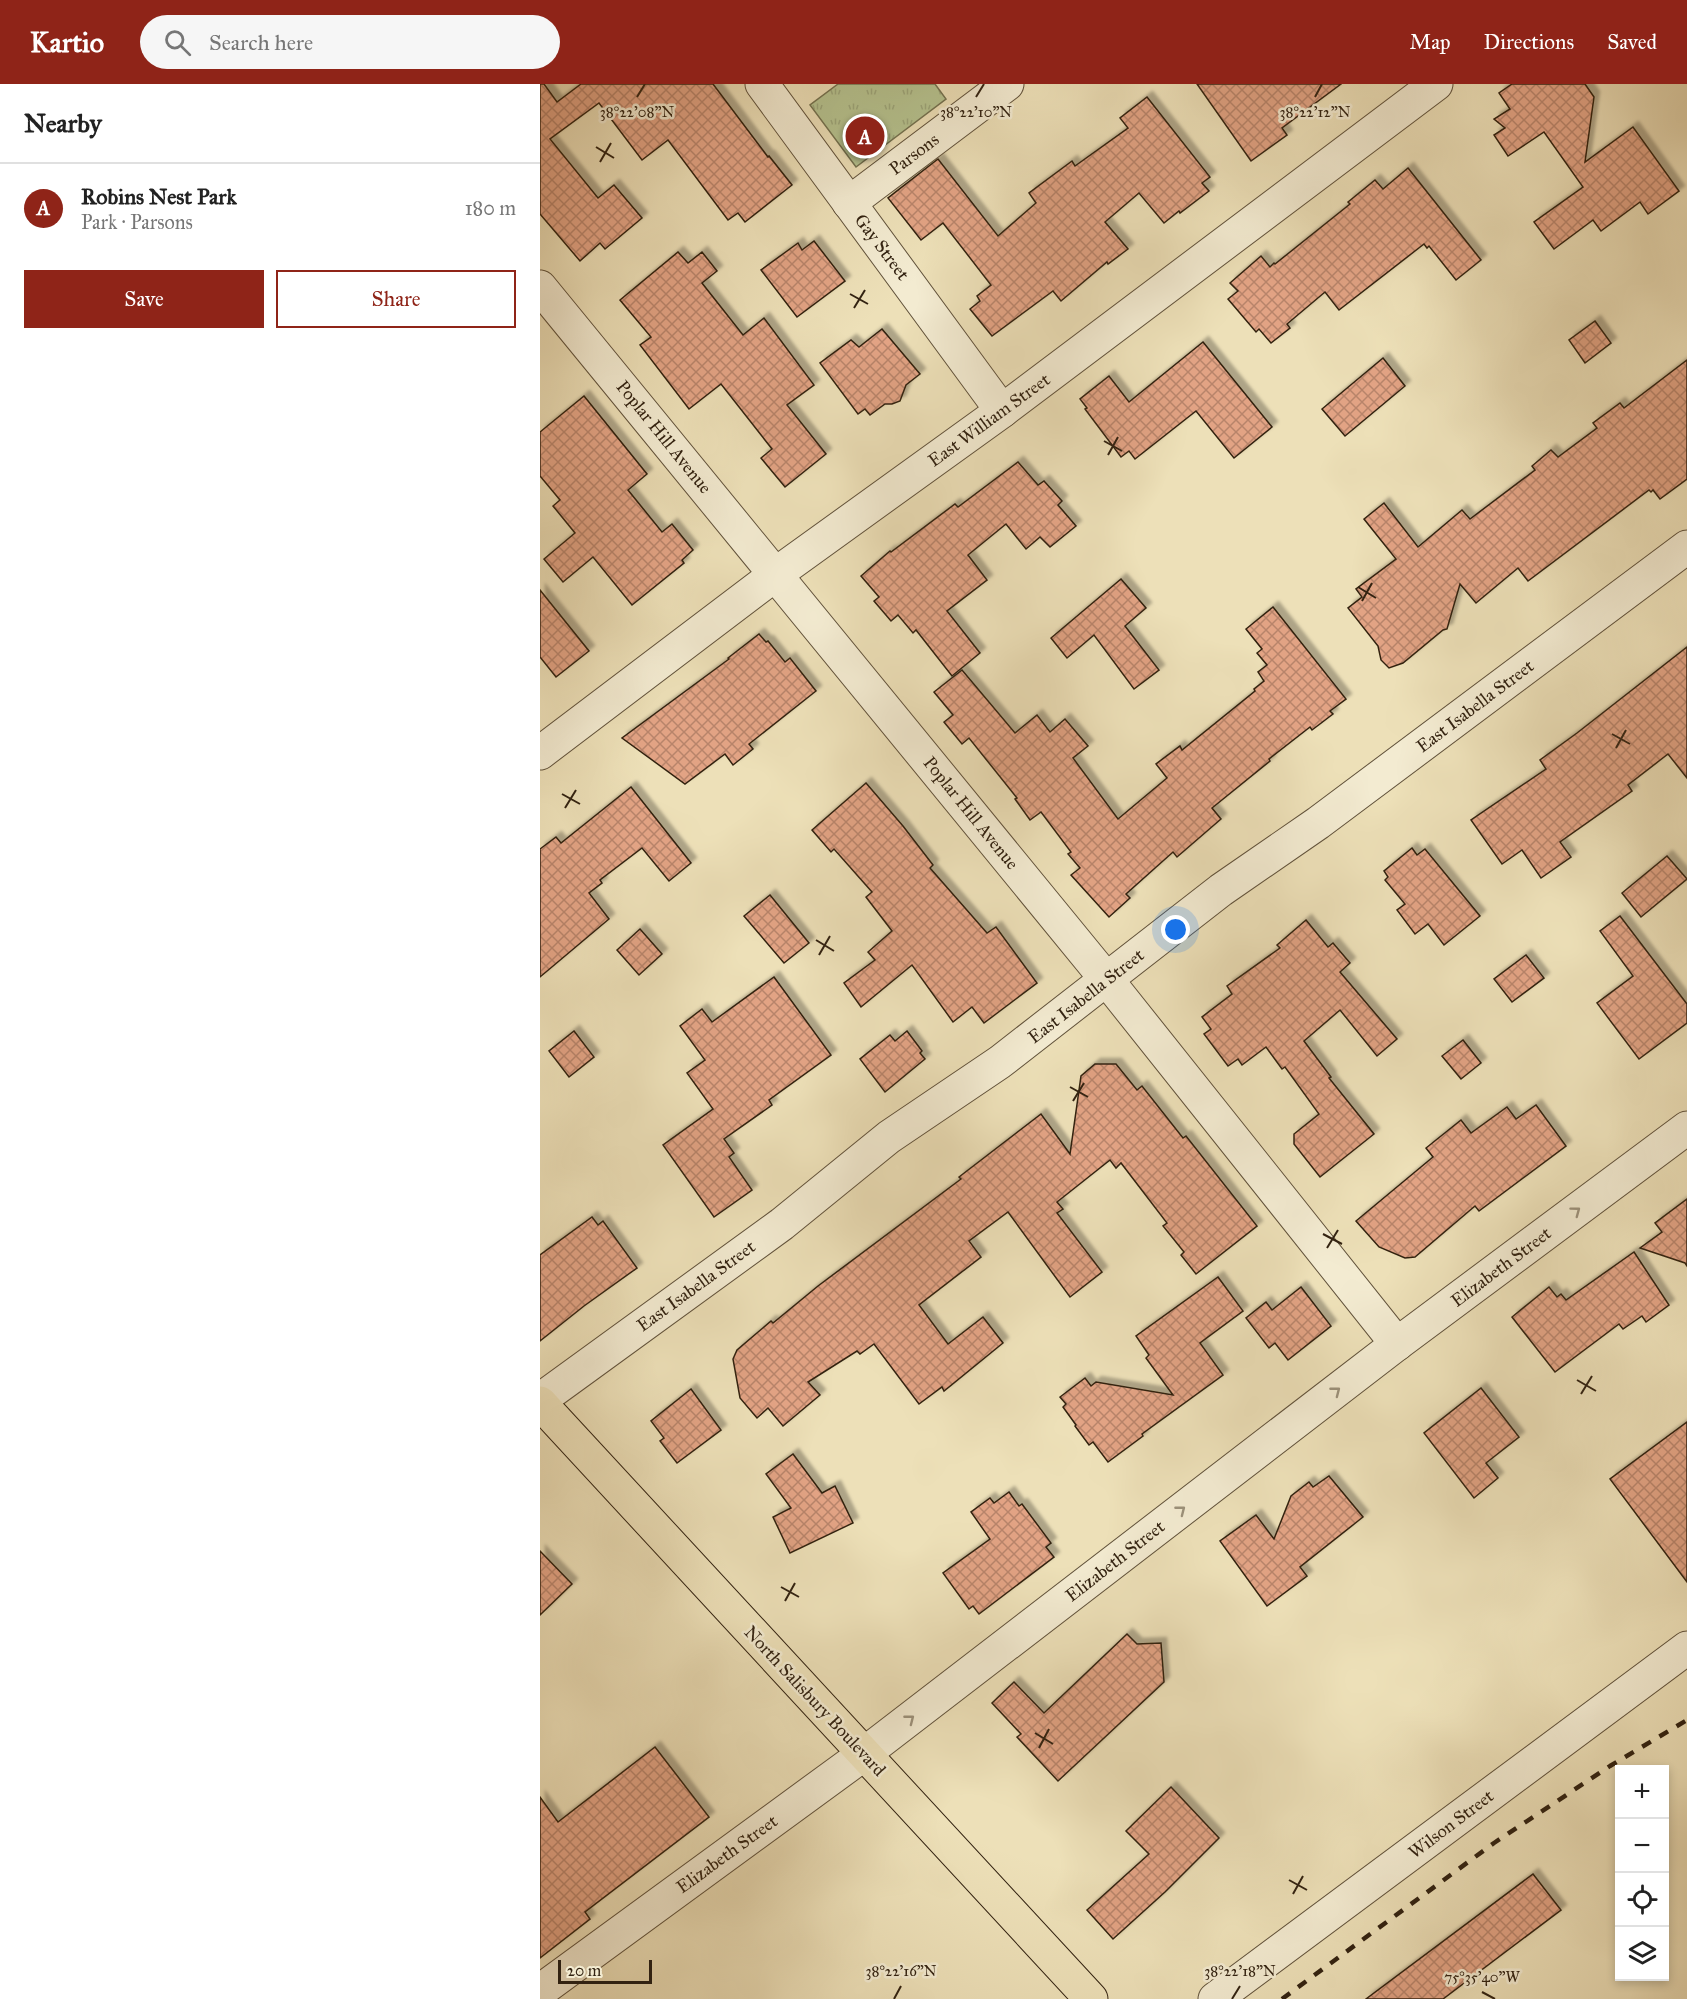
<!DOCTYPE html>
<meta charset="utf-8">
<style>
body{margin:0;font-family:"IM FELL Great Primer",serif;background:#f6f6f6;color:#222}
.controls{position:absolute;right:18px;bottom:18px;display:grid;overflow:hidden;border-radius:0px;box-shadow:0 3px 9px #0003}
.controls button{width:54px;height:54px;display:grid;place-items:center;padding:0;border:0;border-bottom:2px solid #e0e0e0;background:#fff;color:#222;font:30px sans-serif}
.scale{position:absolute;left:18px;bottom:15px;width:94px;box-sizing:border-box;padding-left:6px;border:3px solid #322211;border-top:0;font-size:16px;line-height:21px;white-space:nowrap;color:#322211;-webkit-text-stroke:4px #f3ebd1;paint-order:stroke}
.you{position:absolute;left:636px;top:846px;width:21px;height:21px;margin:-15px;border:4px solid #fff;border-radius:50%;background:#1a73e8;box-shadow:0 0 0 9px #1a73e833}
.badge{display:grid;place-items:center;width:39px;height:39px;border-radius:50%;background:#8f2418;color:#fff;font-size:20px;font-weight:700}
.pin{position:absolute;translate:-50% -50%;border:3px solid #fff;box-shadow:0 2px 6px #0006}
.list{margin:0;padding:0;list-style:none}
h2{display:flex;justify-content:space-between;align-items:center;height:78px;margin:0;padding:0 24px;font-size:26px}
h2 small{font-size:20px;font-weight:400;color:#767676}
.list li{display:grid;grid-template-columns:39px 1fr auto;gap:18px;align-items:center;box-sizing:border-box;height:90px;padding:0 24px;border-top:2px solid #e0e0e0}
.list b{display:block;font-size:22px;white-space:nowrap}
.list p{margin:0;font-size:20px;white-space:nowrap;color:#767676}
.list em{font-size:20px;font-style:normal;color:#767676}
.actions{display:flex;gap:12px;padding:18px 24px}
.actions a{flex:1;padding:14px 0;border:2px solid #8f2418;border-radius:0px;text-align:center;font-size:21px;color:#8f2418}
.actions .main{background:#8f2418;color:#fff}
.icon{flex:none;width:33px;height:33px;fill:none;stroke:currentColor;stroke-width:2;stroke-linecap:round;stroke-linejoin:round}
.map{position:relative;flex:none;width:1147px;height:1915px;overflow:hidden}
header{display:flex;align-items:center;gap:36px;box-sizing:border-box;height:84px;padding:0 30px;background:#8f2418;color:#fff}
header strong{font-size:28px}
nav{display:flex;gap:33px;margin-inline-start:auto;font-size:21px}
.search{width:420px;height:54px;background:#f6f6f6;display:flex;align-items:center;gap:15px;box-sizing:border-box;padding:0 21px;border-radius:33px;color:#767676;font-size:22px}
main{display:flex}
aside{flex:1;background:#fff}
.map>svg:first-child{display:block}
.park{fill:url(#park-tufts);stroke:#747250;stroke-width:1.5}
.building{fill:url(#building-cross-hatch);stroke:#322211;stroke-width:1.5;filter:url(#shadow)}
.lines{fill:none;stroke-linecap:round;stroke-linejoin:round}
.minor-casing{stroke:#61523b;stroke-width:35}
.major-casing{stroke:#322211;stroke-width:35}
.minor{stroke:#f3ebd1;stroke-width:33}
.major{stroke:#ede0b8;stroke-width:33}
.rail{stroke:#322211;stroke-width:4.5;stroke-dasharray:10 10;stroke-linecap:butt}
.oneway{stroke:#9c917b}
.ticks{fill:none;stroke:#322211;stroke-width:2}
.labels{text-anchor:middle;stroke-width:5;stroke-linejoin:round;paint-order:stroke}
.street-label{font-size:18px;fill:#322211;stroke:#f3ebd1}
.ticks-label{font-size:15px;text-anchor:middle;fill:#322211;stroke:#f3ebd1;stroke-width:5;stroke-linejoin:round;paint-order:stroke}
</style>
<header>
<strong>Kartio</strong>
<div class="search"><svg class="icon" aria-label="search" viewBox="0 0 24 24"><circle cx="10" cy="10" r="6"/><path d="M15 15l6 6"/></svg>Search here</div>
<nav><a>Map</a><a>Directions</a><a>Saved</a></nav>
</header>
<main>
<aside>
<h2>Nearby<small></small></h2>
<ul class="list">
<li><span class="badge">A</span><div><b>Robins Nest Park</b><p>Park · Parsons</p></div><em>180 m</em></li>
</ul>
<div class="actions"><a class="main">Save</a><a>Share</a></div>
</aside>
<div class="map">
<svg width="1147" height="1915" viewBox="0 0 1147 1915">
<defs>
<pattern id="park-tufts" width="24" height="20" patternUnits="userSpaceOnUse" patternTransform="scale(1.5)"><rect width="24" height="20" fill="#b6c390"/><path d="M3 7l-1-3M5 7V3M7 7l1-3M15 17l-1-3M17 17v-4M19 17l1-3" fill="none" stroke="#9da77b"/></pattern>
<pattern id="building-cross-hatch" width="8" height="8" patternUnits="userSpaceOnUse" patternTransform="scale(1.5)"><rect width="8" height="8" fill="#e2a384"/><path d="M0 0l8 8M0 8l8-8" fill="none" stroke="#b8846b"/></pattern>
<filter id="shadow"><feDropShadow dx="5.5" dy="-5.5" stdDeviation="1.5" flood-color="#0004"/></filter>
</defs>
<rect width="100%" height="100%" fill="#ede0b8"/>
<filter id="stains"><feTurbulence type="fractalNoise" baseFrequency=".00333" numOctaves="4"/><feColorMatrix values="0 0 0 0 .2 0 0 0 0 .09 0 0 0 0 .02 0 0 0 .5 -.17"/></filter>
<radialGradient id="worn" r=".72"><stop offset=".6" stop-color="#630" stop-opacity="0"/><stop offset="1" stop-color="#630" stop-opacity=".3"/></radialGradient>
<!-- park -->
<polygon class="park" points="298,0 395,0 406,15 316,83 270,21"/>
<!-- building -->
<g class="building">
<polygon points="0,0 4,0 17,18 41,0 173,0 228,73 229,72 252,101 205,138 198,129 188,136 128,56 102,76 59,19 10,55 58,114 74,101 102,134 65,165 60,159 40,177 0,130"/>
<polygon points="657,0 801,0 742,44 747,51 711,77"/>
<polygon points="972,0 1045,0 1054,13 1045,78 1093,43 1139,107 1108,130 1100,118 1061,147 1053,136 1014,165 994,138 1043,103 1004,48 968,72 954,51 965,44 954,35 970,25 959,9"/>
<polygon points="607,13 670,93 662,99 669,107 640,129 639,127 624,139 599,109 565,138 588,165 568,180 567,178 521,217 513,207 452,252 430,225 440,217 437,212 451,201 403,139 381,156 348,114 398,75 458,152 496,119 489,109 532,77 535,82 588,44 580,34"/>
<polygon points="868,84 941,176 916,196 889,162 887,164 884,160 799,226 785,208 747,240 750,244 731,259 719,245 716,248 688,215 698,207 690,199 721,172 730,183 734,179 735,180 810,120 808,118 835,96 843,105"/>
<polygon points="274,157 305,197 257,233 221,186 258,159 262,166"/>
<polygon points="138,168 148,179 162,168 177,187 162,199 203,251 224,234 274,301 247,321 286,370 245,403 221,374 232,365 181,300 149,325 100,261 111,253 80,216"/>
<polygon points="1055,237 1071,259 1045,279 1029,256"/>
<polygon points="342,245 380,290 366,301 360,317 352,320 345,320 330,331 325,325 318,330 280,279 311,256 319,263"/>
<polygon points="663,258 732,343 694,374 656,327 595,375 589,367 581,373 545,325 547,324 540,315 569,292 589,318"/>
<polygon points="843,274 865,302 805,352 782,325"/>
<polygon points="1147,276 1147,395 1120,415 1113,406 1111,408 1109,406 988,497 978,484 936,519 920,500 907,545 903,546 863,579 849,584 841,576 838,562 808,524 822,513 816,505 856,475 824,435 844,419 878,463 922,426 930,435 995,386 992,382 1011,366 1018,373 1057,344 1053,339 1080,319 1084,324"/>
<polygon points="44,312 107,390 88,406 122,448 132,440 153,466 142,476 144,479 92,521 53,473 23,498 4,475 35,449 13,422 20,416 0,392 0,348"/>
<polygon points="478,378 498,401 504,397 522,417 518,421 536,442 510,463 500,453 486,465 466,440 428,471 447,496 407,527 440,569 412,592 376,546 373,549 358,531 351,537 334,517 339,513 321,492 350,467 351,468 415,420 418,423"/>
<polygon points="581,495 606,524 585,542 619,586 594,605 554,551 527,574 511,554"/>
<polygon points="0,506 49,567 16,593 0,573"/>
<polygon points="733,523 806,615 790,627 793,630 772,646 770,643 729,675 730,677 672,724 681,735 637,773 633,768 586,810 590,814 569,833 531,791 540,784 528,770 531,768 501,728 490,736 475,715 477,714 429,654 422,660 404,638 413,631 394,608 422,586 475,649 497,631 510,648 525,635 548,662 533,674 578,735 627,694 616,680 640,662 642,666 715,607 714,605 724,597 718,588 727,581 717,569 722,565 706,545"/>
<polygon points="219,550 226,558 228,557 245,578 250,574 276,607 209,660 213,665 193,681 185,670 145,700 82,654 189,575 188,574"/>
<polygon points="1147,563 1147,694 1128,670 1088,701 1092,707 1020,758 1031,773 1001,794 982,766 962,780 931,736 1006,685 1000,676 1037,649"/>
<polygon points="326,699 363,742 393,781 390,784 447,849 456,843 497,899 444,939 432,923 413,938 372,881 321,923 304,899 335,876 328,868 352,847 326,813 332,808 294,765 291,768 272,746"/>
<polygon points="91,703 151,779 129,797 102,764 60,796 62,799 49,809 69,835 0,893 0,765 16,753 21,759"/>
<polygon points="872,764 877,771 885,765 940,832 904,861 888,840 875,850 857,826 865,820 845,796 848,793 844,787"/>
<polygon points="1127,772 1147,795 1101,833 1082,809"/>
<polygon points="230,811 269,859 244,879 204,832"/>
<polygon points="1080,832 1147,920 1147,939 1099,975 1057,919 1093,892 1060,847"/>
<polygon points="766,836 788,863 793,859 810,879 800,888 857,955 837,972 800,926 764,957 791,993 789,994 834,1050 780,1093 754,1060 754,1050 779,1030 745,983 742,985 726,963 702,981 698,975 688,982 664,950 671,945 662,933 692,910 687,902 740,864 737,861"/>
<polygon points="100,845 122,870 99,891 77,866"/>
<polygon points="986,871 1004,894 972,918 954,895"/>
<polygon points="234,893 291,971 229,1016 232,1021 184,1055 194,1069 189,1073 212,1106 174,1133 123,1061 173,1025 147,989 165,976 140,942 162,925 172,938"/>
<polygon points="34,947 54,973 29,993 9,967"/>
<polygon points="367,947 382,967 380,969 385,975 345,1008 320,975 350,951 355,957"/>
<polygon points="923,956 941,979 921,995 902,972"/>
<polygon points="555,980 576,980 597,1006 602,1002 643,1054 646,1052 717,1142 656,1190 641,1171 644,1168 623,1142 627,1139 581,1079 576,1084 570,1076 517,1118 523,1125 517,1129 562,1188 530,1213 468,1128 429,1157 441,1173 379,1221 408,1260 443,1233 463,1259 404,1307 402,1303 379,1320 334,1260 320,1270 317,1267 268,1298 280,1311 243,1342 228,1324 217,1334 200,1314 193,1275 197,1266 231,1237 233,1239 278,1202 421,1095 419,1093 501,1030 530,1070 541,992"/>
<polygon points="996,1021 1026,1062 939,1127 935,1122 875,1173 865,1174 839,1163 816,1137 893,1073 886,1064 921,1036 931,1049 967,1023 976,1035"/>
<polygon points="1147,1115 1147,1182 1145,1179 1100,1164 1122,1148 1115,1139"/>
<polygon points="52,1133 58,1141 63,1137 97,1184 44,1222 0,1257 0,1171"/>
<polygon points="1094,1168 1129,1221 1106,1238 1102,1232 1083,1245 1079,1240 1015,1288 972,1233 1009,1203 1017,1213 1021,1210 1026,1216"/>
<polygon points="678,1193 703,1227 660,1259 683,1291 602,1350 603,1352 568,1378 553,1358 549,1361 535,1342 536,1341 523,1323 526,1320 520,1313 545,1294 551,1302 556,1298 633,1311 606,1274 609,1271 596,1252"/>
<polygon points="761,1203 791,1242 748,1276 735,1259 729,1264 706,1234 726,1218 732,1226"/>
<polygon points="941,1304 979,1353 946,1379 958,1394 934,1414 884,1349"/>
<polygon points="151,1305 181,1346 137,1379 120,1357 124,1354 111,1337"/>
<polygon points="1147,1338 1147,1498 1070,1395"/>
<polygon points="253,1370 282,1409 295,1402 313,1439 250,1469 233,1433 251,1424 226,1390"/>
<polygon points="789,1392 823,1433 760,1483 767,1492 727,1522 680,1457 716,1431 734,1455 751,1412 769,1398 773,1403"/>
<polygon points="469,1408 479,1422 482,1420 511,1459 506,1463 514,1473 439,1530 433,1522 429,1525 403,1489 450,1455 431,1428 450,1414 454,1419"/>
<polygon points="0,1467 32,1500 0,1531"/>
<polygon points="587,1550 597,1560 621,1559 624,1598 518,1697 477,1653 481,1650 452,1619 474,1598 504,1629"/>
<polygon points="115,1663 169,1733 45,1828 50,1835 0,1874 0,1713 18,1738"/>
<polygon points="631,1703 679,1754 625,1808 573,1855 547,1826 609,1770 586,1747"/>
<polygon points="993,1790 1021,1826 903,1915 826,1915"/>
</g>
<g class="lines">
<defs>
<g id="minor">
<polyline points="222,0 462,327"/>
<polyline points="309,119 467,0"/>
<polyline points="0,203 567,896 857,1260"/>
<polyline points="0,669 236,490 462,327 896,0"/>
<polyline points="0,1316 242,1140 349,1053 460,978 681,806 778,739 1147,463"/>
<polyline points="0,1907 324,1670 857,1260 1147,1044"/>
<polyline points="675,1915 1147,1564"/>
</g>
<polyline id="major" points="0,1319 551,1915"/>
</defs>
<!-- minor casing -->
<use href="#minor" class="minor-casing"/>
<!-- major casing -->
<use href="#major" class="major-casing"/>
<!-- minor -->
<use href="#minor" class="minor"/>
<!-- major -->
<use href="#major" class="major"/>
<!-- rail -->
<polyline class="rail" points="742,1915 954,1759 1070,1682 1147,1636"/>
</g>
<!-- one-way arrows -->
<defs><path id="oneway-chevron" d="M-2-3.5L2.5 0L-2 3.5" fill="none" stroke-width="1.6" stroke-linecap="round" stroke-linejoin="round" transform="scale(1.5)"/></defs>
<g class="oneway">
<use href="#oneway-chevron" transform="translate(1036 1127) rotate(-37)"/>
<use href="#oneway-chevron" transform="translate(796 1307) rotate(-38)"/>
<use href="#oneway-chevron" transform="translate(641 1426) rotate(-38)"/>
<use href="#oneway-chevron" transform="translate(370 1635) rotate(-38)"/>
</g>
<!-- ticks -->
<path class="ticks" d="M97,13L105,0M436,13L444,0M775,13L782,0M56,63L74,74M60,78L71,59M310,210L328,220M314,224L325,206M564,357L582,367M568,371L578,353M818,503L836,514M822,517L832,499M1072,650L1090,660M1076,664L1086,646M22,710L40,720M25,724L36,706M276,856L294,867M279,871L290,852M530,1003L548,1013M533,1017L544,999M783,1150L802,1160M787,1164L798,1146M1037,1296L1056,1307M1041,1310L1052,1292M241,1503L259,1513M245,1517L255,1499M495,1649L513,1660M499,1664L509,1645M749,1796L767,1806M753,1810L763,1792M942,1908L955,1915M354,1915L361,1902M692,1915L700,1902"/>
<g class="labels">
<!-- street labels -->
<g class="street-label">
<text transform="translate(374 70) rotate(-37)" y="6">Parsons</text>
<text transform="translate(342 163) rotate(53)" y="6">Gay Street</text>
<text transform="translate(449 336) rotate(-36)" y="6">East William Street</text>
<text transform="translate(124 353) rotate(51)" y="6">Poplar Hill Avenue</text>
<text transform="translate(935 622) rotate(-37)" y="6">East Isabella Street</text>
<text transform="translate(431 729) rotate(51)" y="6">Poplar Hill Avenue</text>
<text transform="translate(546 912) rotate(-38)" y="6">East Isabella Street</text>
<text transform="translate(961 1183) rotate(-37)" y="6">Elizabeth Street</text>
<text transform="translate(156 1202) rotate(-36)" y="6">East Isabella Street</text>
<text transform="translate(575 1477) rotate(-38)" y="6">Elizabeth Street</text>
<text transform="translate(275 1617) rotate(47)" y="6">North Salisbury Boulevard</text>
<text transform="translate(911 1740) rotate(-37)" y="6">Wilson Street</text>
<text transform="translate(187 1770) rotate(-36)" y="6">Elizabeth Street</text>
</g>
</g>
<g class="ticks-label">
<text x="97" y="33">38°22'08"N</text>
<text x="436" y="33">38°22'10"N</text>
<text x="775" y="33">38°22'12"N</text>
<text x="361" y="1892">38°22'16"N</text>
<text x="700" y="1892">38°22'18"N</text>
<text x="942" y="1898">75°35'40"W</text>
</g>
<rect width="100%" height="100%" filter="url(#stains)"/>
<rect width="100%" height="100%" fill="url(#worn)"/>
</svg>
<div class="controls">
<button>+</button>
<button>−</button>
<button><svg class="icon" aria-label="locate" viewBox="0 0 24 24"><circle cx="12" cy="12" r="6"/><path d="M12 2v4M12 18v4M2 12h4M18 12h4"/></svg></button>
<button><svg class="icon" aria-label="layers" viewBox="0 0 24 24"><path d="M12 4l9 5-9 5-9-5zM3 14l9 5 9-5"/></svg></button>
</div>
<div class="scale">20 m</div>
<div class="you"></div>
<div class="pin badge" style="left:325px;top:52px">A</div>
</div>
</main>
